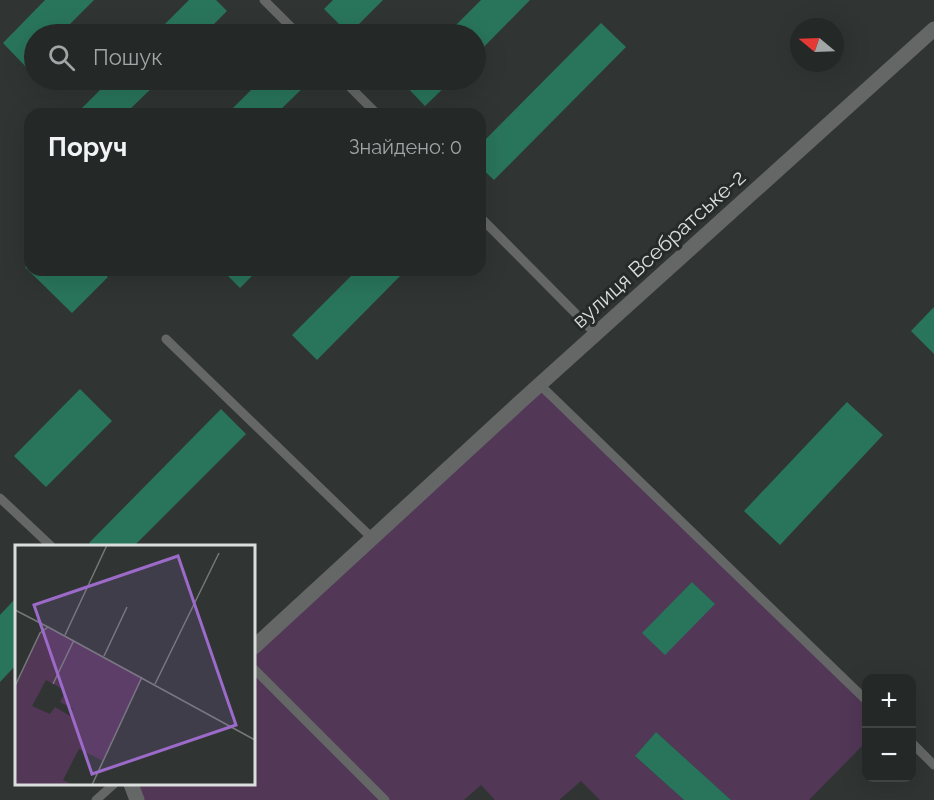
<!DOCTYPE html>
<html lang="uk">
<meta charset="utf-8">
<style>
body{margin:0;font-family:Raleway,sans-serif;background:#303432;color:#f1f3f6}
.controls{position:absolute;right:18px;bottom:18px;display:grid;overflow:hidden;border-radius:12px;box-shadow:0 6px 24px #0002}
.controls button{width:54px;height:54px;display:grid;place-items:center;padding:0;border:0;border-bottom:2px solid #414443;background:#242826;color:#f1f3f6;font:30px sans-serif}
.compass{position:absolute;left:790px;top:18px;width:54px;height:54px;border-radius:50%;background:#242826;box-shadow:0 6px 24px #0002;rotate:289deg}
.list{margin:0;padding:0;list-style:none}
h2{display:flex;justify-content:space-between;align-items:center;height:78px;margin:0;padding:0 24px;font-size:26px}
h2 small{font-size:20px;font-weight:400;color:#a3a6a7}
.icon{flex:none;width:33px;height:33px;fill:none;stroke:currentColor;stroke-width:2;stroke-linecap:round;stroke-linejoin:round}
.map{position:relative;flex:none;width:934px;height:800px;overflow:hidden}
.search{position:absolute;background:#242826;box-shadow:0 6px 24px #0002;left:24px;top:24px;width:462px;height:66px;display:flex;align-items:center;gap:15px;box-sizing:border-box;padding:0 21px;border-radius:33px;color:#a3a6a7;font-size:22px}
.panel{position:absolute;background:#242826;box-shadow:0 6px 24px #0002;left:24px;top:108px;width:462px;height:168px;border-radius:18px}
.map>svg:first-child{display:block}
.green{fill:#523757;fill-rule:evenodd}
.building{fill:#29755b}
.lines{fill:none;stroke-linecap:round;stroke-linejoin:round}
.lane{stroke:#646766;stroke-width:9}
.street{stroke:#646766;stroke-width:15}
.labels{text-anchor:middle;stroke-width:6;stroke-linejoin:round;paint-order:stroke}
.street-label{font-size:21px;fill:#dadedc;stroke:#262b29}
.inset-road{fill:none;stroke:#747977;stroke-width:1.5}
.view{fill:#9c6ac9;fill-opacity:0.15;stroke:#9c6ac9;stroke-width:3}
.inset-edge{fill:none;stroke:#dadedc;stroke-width:3}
</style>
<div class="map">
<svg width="934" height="800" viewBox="0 0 934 800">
<rect width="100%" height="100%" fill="#303533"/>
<!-- green -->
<path class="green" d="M539,384L866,700V742L809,800H731L656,732L635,756L684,800H600L581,781L559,800H495L481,785L464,800H137L131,784H254V647ZM692,582L714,603L643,633Z"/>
<!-- building -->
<g class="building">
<polygon points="45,0 94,0 60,34 34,34 34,61 27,68 3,43"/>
<polygon points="189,0 216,0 227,11 204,34 155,34"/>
<polygon points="333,0 383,0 349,34 324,9"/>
<polygon points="481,0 530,0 476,55 476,34 447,34"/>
<polygon points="601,23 626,47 494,180 480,167 480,145"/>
<polygon points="110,80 160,80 125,114 76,114"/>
<polygon points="261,80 311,80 276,114 227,114"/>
<polygon points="402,80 452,80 425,106 401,81"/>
<polygon points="30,263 30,270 101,270 108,277 72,313 25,267"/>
<polygon points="222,270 258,270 240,288"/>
<polygon points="357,270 406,270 317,360 292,335"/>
<polygon points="934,307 934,354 911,331"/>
<polygon points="80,389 112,421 46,487 14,456"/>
<polygon points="847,402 883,435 780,545 744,511"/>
<polygon points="221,409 246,434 134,546 93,546 89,543"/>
<polygon points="692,582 715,604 665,655 642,633"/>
<polygon points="16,598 16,665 0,682 0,615"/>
<polygon points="656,732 731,800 684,800 635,756"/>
</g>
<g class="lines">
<!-- lane -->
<g class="lane">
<polyline points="264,0 298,34"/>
<polyline points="343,80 377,114"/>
<polyline points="480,217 596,334"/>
<polyline points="166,339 372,538"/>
<polyline points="539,384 866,700"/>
<polyline points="0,498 51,546"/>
<polyline points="254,669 385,800"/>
<polyline points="912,743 934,765"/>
<polyline points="96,800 114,784"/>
</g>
<!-- street -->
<g class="street">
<polyline points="254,647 518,404 934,29"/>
<polyline points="131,784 137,800"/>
</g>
</g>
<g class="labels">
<!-- street labels -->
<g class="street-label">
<text transform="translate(659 249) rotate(-42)" y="7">вулиця Всебратське-2</text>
</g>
</g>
<!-- overview -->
<g transform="translate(15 545)">
<rect width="240" height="240" fill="#303533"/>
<path d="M33,82L127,132L88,216L64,204L48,235L58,240H0V141L25,88ZM31,135L51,146L45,157L58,164L55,171L40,162L35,169L17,161Z" fill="#523757" fill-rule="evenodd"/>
<path class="inset-road" d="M0,65L33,82M50,90L92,0M89,111L112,62M38,139L59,95M140,139L204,8M0,141L25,88L33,82L240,195M77,240L127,132"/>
<path class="view" d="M163,11L221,180L77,229L19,60Z"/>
<rect width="240" height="240" class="inset-edge"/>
</g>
</svg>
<div class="controls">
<button>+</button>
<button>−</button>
</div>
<svg class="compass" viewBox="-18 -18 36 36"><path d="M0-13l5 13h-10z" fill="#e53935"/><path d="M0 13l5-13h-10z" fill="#a3a6a7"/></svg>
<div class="search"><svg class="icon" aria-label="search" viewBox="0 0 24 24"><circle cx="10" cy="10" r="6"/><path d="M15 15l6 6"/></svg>Пошук</div>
<section class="panel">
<h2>Поруч<small>Знайдено: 0</small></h2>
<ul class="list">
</ul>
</section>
</div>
